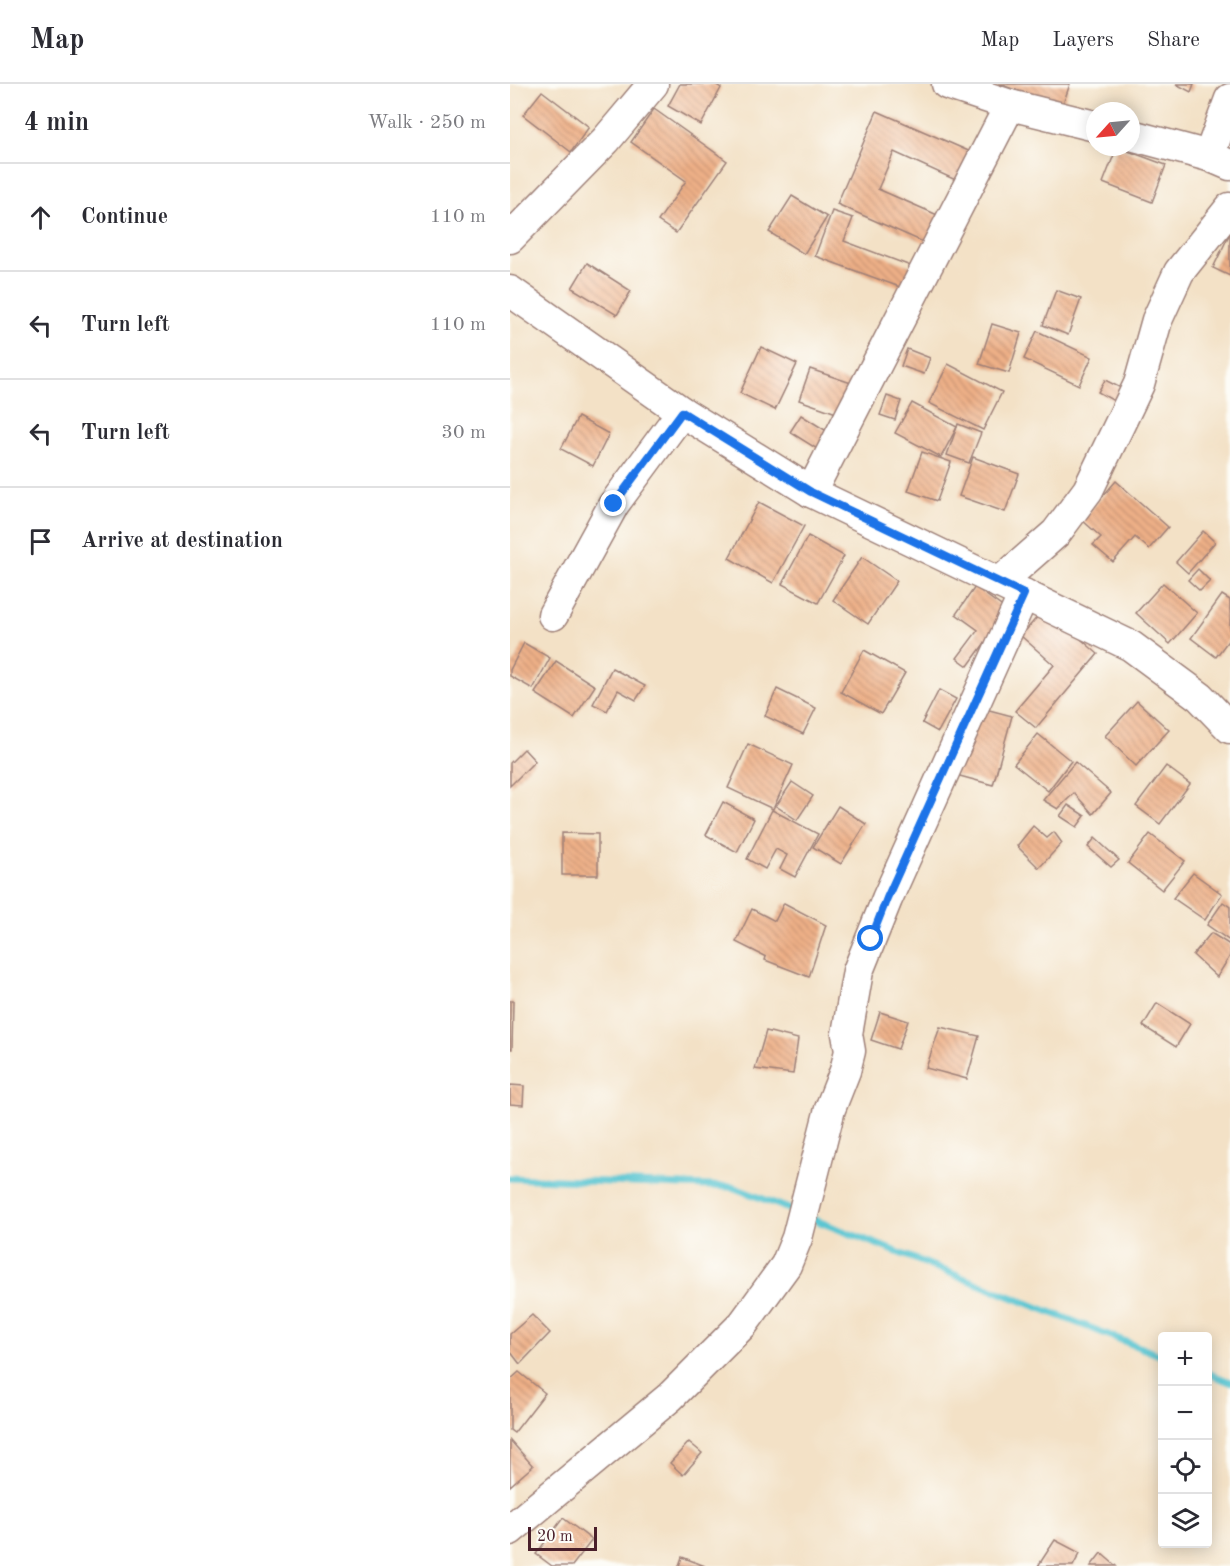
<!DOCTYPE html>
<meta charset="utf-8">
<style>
body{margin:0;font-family:"Old Standard TT",serif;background:#f2f2f3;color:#2b2b33}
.controls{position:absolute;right:18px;bottom:18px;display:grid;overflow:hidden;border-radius:6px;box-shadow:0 3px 15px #0003}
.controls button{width:54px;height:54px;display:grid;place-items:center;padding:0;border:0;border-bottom:2px solid #e1e1e2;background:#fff;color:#2b2b33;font:30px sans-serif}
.compass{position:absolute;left:576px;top:18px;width:54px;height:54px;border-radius:50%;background:#fff;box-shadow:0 3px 15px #0003;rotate:243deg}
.scale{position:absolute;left:18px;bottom:15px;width:69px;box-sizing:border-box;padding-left:6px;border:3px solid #4a1f2b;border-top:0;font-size:16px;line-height:21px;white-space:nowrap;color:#4a1f2b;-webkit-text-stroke:4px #fdfcf7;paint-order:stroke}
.stop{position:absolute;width:18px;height:18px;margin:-14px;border:4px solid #1a73e8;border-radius:50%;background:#fff}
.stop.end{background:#1a73e8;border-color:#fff;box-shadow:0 2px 6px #0008}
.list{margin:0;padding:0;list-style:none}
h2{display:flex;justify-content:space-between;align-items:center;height:78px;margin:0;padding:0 24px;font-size:26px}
h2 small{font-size:20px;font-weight:400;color:#7c7c81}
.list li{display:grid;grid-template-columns:39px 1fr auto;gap:18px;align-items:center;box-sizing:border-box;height:108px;padding:0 24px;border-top:2px solid #e1e1e2}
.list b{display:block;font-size:22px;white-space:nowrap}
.list em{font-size:20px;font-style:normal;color:#7c7c81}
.icon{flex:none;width:33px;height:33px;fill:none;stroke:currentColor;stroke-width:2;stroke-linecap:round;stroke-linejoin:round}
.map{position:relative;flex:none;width:720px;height:1482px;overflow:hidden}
header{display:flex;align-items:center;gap:36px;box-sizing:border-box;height:84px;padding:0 30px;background:#fff;border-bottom:2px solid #e1e1e2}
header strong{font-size:28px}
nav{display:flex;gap:33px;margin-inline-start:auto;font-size:21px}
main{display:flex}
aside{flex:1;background:#fff}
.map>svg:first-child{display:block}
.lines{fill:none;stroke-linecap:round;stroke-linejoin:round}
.stream{stroke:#59c5d1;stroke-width:7}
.building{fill:url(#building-back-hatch)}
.minor-casing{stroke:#9e8078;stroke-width:33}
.minor{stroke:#fff;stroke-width:30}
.route{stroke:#1a73e8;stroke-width:8}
</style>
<header>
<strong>Map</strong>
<nav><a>Map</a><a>Layers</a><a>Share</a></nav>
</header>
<main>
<aside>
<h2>4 min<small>Walk · 250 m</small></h2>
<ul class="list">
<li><svg class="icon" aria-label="ahead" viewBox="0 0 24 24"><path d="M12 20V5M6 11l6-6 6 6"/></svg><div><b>Continue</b></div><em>110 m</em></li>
<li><svg class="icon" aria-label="left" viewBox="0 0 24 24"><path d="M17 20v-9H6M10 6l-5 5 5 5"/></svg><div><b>Turn left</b></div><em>110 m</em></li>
<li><svg class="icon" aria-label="left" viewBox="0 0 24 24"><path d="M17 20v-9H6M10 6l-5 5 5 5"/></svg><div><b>Turn left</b></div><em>30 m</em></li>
<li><svg class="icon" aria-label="arrive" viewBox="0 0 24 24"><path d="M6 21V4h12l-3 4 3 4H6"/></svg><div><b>Arrive at destination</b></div></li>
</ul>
</aside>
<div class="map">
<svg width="720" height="1482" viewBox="0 0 720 1482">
<defs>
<pattern id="building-back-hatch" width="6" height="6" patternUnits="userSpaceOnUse" patternTransform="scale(1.5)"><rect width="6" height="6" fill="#eeb087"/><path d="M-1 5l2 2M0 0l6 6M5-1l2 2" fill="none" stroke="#c38f6f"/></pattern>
</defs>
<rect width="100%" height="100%" fill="#fdfcf7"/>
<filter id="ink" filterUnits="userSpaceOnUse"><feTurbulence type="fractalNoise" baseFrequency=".0167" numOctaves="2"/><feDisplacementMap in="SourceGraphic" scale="12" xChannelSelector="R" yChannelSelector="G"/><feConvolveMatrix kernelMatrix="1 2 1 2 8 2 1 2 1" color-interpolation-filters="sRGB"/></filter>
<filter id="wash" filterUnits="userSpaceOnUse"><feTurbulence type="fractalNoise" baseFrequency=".008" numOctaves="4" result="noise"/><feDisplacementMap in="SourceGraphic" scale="24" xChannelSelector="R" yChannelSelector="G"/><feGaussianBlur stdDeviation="1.35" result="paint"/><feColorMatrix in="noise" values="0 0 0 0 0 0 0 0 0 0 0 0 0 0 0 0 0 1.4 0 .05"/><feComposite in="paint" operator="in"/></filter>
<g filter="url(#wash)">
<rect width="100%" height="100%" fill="#f3e1c6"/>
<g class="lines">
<!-- stream -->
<g class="stream">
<polyline points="0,1094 222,1103 287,1128"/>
<polyline points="300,1134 652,1272"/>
<polyline points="698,1289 720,1298"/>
</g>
</g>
<g id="blocks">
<!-- building -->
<g class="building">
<polygon points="170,0 205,0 211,4 191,41 158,22"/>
<polygon points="489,0 560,0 552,23"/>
<polygon points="666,0 684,0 681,8"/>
<polygon points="32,7 79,43 61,68 13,31"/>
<polygon points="144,25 217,77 166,149 148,137 176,97 121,58"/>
<polygon points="367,27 463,69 450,98 384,68 368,105 432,133 420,161 327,120"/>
<polygon points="607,63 656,81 642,118 593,99"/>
<polygon points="282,112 317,133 294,170 259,148"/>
<polygon points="322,127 343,134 334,157 406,184 398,206 305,172"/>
<polygon points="720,149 720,192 703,184"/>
<polygon points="77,179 121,207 107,231 62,204"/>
<polygon points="546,206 571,215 558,251 533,241"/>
<polygon points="482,240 511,249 499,289 469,280"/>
<polygon points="527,247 582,273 569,301 514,275"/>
<polygon points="251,263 287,280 265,326 230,309"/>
<polygon points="397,265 420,274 414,290 391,282"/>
<polygon points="438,280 492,308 473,346 419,319"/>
<polygon points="300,285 344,300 332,331 289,316"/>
<polygon points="595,296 611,304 604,317 588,308"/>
<polygon points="377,312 391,317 385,336 370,331"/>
<polygon points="402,319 447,343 431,373 385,349"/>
<polygon points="291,331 323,351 312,368 280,348"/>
<polygon points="68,333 99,350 83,382 51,365"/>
<polygon points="448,340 471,349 459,379 437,371"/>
<polygon points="412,368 441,378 427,417 398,407"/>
<polygon points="463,373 509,390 495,428 449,412"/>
<polygon points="606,397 658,443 639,465 625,453 603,478 583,461 591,453 572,436"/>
<polygon points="249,418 294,442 263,499 219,474"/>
<polygon points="693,447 705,458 678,489 666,478"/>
<polygon points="298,452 334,472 308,519 272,500"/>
<polygon points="352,473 387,497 358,540 323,516"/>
<polygon points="688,485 700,497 690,507 678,496"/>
<polygon points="653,499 687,529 660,560 626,529"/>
<polygon points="465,503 498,527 458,582 447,574 468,546 446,530"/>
<polygon points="712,511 720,516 720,554 706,573 681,554"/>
<polygon points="535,524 588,570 526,644 505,627 544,581 511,552"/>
<polygon points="14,559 40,574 23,605 0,592 0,586"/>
<polygon points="354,566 395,589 371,630 331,608"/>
<polygon points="46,577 85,602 64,634 25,609"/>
<polygon points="102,584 135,602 126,616 108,606 97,627 83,620"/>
<polygon points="267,605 306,624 293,650 255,632"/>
<polygon points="429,606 446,615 428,648 412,639"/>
<polygon points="627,617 659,646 626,682 595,652"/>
<polygon points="464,622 502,632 483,701 446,691"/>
<polygon points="528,650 561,677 538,707 504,680"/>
<polygon points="238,660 283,681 263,725 218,704"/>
<polygon points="14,665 25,677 0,702 0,679"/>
<polygon points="565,678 601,709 583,730 564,709 548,725 533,716"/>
<polygon points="656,682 680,700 650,740 626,722"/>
<polygon points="282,698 303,712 287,736 266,722"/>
<polygon points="213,718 244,735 227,768 196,751"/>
<polygon points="558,721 575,732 567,743 550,732"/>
<polygon points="328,722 356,740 331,780 303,763"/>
<polygon points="262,726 308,750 285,793 270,785 277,771 266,765 255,785 237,775"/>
<polygon points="523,742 537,754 544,748 552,759 529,784 507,762"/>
<polygon points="52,749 88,750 88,791 52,791"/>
<polygon points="640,750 675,777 652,806 618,779"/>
<polygon points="585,754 609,776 601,783 578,763"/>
<polygon points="683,789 712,810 695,836 663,814"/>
<polygon points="713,818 720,823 720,857 697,841"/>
<polygon points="274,819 316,841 299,893 255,876 256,873 226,858 242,825 265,837"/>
<polygon points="701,849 720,861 720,872 707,893 683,871"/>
<polygon points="0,917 3,917 2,965 0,965"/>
<polygon points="647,919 680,940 666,963 633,942"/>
<polygon points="370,928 398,937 388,965 361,956"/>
<polygon points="430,943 469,952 457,995 416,984"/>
<polygon points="256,947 288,955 283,990 245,985"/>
<polygon points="0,1001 14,1002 13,1021 0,1020"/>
<polygon points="22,1231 40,1249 10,1280 0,1267 0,1250"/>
<polygon points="9,1288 35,1309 4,1349 0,1346 0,1296"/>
<polygon points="0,1356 23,1382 0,1402"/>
<polygon points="179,1358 192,1369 173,1391 160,1379"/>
<polygon points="53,1434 82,1456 62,1482 42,1482 26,1470"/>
<polygon points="545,1456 570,1469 563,1482 528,1482"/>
<polygon points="591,1469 606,1482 581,1482"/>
<polygon points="172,1473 195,1482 169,1482"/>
</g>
</g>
</g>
<g filter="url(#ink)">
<use href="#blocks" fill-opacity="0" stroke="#9e8078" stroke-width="1.5"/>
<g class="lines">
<defs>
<g id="minor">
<polyline points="437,0 500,21 585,42"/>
<polyline points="621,51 699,72 720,81"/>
<polyline points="699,72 720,15"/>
<polyline points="0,154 96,56 143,0"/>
<polyline points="0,207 172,328 301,408 621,562 690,613 720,644"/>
<polyline points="301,408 500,21"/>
<polyline points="489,499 546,449 578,406 629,300 647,236 669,188 720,124"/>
<polyline points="43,531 104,420 172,328"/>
<polyline points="0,1446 160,1313 233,1240 276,1181 287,1154 320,1025 335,987 340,967 337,950 348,887 377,815 514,510"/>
</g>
</defs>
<!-- minor casing -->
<use href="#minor" class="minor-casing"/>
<!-- minor -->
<use href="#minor" class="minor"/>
</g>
</g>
<g class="lines" filter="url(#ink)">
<!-- route -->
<polyline class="route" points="104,420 172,328 301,408 514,510 377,814 361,855"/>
</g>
</svg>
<div class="controls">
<button>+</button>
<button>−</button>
<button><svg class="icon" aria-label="locate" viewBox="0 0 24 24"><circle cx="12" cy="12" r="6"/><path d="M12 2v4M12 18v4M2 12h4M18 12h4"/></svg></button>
<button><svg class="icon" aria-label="layers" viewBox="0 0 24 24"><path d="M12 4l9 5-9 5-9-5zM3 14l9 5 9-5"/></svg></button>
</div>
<svg class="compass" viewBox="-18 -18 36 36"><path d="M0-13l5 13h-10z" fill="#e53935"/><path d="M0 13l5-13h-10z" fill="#7c7c81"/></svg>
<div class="scale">20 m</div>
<div class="stop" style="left:361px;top:855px"></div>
<div class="stop end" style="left:104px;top:420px"></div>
</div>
</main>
